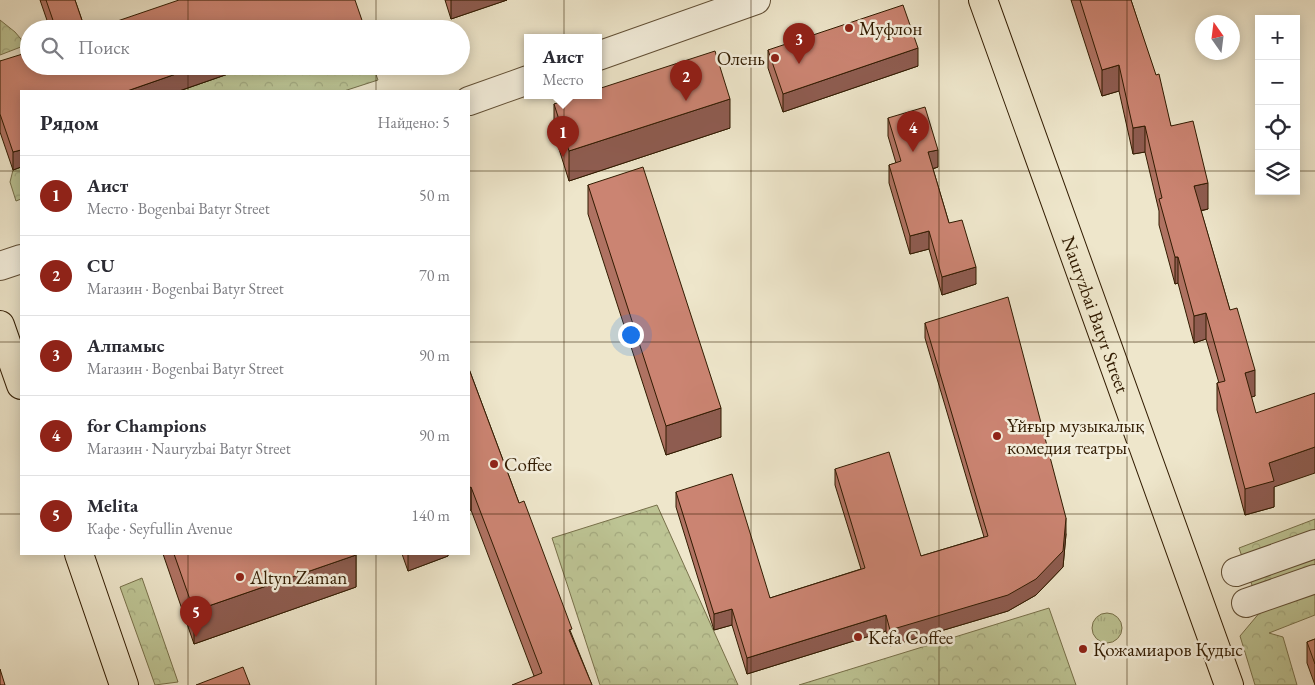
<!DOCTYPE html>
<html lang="ru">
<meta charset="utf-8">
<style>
body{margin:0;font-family:"EB Garamond",serif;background:#f2f2f3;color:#2b2b33}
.controls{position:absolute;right:15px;top:15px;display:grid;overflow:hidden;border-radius:0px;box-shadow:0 2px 12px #0003}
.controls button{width:45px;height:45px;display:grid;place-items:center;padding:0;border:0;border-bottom:1px solid #e1e1e2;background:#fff;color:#2b2b33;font:25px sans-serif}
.compass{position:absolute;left:1195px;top:15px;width:45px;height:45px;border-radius:50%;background:#fff;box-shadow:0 2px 12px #0003;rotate:346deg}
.you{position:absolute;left:630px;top:334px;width:18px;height:18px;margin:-12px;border:4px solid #fff;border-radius:50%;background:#1a73e8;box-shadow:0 0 0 8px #1a73e833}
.badge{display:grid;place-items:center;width:32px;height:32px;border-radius:50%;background:#8f2418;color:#fff;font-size:16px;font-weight:700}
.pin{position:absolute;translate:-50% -41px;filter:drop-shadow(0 1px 2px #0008)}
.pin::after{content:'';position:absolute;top:26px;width:18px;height:15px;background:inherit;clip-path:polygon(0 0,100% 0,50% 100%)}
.popup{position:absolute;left:524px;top:34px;width:78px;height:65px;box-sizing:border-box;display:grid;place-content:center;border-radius:0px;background:#fff;filter:drop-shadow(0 1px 4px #0005);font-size:16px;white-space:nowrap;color:#7c7c81}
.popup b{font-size:19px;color:#2b2b33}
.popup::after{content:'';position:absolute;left:50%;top:100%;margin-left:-10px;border:10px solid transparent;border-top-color:#fff}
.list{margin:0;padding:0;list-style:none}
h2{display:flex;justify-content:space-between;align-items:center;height:65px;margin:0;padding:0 20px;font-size:21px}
h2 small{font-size:16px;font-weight:400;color:#7c7c81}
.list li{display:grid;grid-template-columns:32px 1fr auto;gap:15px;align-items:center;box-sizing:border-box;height:80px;padding:0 20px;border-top:1px solid #e1e1e2}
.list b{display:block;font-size:19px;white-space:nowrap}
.list p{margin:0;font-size:16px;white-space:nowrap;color:#7c7c81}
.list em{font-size:16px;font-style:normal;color:#7c7c81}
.icon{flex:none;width:28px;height:28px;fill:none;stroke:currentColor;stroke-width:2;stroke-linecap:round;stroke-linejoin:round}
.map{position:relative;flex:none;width:1315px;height:685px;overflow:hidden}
.search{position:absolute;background:#fff;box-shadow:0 2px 12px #0003;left:20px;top:20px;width:450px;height:55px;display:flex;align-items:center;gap:12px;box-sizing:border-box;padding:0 18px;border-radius:28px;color:#7c7c81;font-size:19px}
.panel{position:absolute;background:#fff;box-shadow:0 2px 12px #0003;left:20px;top:90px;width:450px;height:465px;border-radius:0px}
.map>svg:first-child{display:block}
.grass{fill:url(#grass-tufts);stroke:#77704a}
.forest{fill:url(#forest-crowns);stroke:#77704a}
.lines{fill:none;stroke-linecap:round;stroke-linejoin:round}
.minor-casing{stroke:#604e34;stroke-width:30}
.major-casing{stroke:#311b01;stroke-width:30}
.minor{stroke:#f4efdd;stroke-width:28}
.major{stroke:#eee6cb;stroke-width:28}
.wall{fill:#af7262;stroke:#311b01}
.shaded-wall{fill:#8e5c50;stroke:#311b01}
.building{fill:#cb8472;stroke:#311b01}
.grid{fill:none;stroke:#311b01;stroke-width:1;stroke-opacity:0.55}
.poi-dot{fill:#8f2418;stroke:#f4efdd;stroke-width:2}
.labels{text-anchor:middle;stroke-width:5;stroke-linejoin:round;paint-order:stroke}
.poi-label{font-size:19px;fill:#311b01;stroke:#f4efdd;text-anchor:start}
.street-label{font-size:19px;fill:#311b01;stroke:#f4efdd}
</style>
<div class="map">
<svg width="1315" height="685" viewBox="0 0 1315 685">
<defs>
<pattern id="grass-tufts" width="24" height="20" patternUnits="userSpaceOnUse" patternTransform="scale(1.25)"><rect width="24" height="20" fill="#bdc494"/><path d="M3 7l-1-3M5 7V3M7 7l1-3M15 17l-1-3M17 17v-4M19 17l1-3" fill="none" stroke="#a3a87e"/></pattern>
<pattern id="forest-crowns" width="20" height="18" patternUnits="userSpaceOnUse" patternTransform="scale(1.25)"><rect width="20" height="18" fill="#bdc494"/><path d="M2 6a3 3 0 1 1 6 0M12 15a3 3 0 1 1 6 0" fill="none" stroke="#a3a87e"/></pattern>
</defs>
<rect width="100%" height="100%" fill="#eee6cb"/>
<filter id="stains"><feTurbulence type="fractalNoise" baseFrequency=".004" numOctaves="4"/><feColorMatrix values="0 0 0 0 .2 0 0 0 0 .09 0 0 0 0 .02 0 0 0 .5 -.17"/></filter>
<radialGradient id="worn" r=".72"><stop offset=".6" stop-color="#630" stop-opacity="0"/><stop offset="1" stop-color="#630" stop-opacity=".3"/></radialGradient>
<!-- grass -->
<circle class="grass" cx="1107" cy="628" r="15"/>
<!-- forest -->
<g class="forest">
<polygon points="0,20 15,32 26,45 0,55"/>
<polygon points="251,66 300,66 301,71 315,66 373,66 378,80 344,91 179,91"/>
<polygon points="21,167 21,199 16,201 10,182 13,170"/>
<polygon points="657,505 738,685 600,685 552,538"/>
<polygon points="1315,519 1315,615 1269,633 1283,637 1297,685 1255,685 1240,636 1261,611 1239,548"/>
<polygon points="142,578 178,682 155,685 120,587"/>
<polygon points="1049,608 1076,685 799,685"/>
</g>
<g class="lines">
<defs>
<g id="minor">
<polyline points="598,56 756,0"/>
<polyline points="469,101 528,80"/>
<polyline points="0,266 21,259"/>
<polyline points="1236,572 1315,544"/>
<polyline points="1246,603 1315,579"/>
</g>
<g id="major">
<path id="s1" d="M983,0L1229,685"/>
<polyline points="0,325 21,385"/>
<polyline points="79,554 124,685"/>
</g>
</defs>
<!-- minor casing -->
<use href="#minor" class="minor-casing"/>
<!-- major casing -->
<use href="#major" class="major-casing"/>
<!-- minor -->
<use href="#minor" class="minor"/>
<!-- major -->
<use href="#major" class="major"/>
</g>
<!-- wall -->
<g class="wall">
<polygon points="40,0 75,0 85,29 50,29"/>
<polygon points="445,0 507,0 451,19"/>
<polygon points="1071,0 1131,0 1171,126 1208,209 1201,211 1255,396 1251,397 1274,487 1274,507 1245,515 1217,410 1217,383 1219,383 1206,339 1194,343 1178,283 1175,284 1159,225 1159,211 1145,152 1133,154 1119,91 1102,96"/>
<polygon points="768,50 918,66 783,112 768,68"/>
<polygon points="0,61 29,66 251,66 179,91 21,91 21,167 13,170 0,132"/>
<polygon points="554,104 730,128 569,181 554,133"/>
<polygon points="888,118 938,167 933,169 949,223 976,284 942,295 929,249 910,254 889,183 889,165 896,163 888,136"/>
<polygon points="588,185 721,437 666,455 588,214"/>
<polygon points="925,323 1066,534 1063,567 1036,595 1008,611 890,646 886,631 747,674 732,625 714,630 676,507 676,492 770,598 861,569 835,485 835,469 921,556 984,537 925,338"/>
<polygon points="469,369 519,503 592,685 534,676 471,510"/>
<polygon points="163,554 356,554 356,587 194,644"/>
<polygon points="402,554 448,554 448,556 408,571"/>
<polygon points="1315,639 1315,685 1307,663 1307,642"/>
</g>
<!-- shaded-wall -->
<g class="shaded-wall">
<polygon points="451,0 507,0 451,19"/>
<polygon points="918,48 918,66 783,112 783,94"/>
<polygon points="1119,65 1119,91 1102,96 1102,70"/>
<polygon points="199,66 251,66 179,91 127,91"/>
<polygon points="301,66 315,66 301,71"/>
<polygon points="730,99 730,128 569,181 569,151"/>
<polygon points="1145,126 1145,152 1133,154 1133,128"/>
<polygon points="21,150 21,167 13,170 13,152"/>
<polygon points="938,150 938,167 928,170 928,152"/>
<polygon points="1208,183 1208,209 1194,212 1194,186"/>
<polygon points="929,231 929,249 910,254 910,236"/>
<polygon points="1175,257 1178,257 1178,283 1175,284"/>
<polygon points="976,267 976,284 942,295 942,277"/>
<polygon points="1206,313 1206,339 1194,343 1194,316"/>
<polygon points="1255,370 1255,396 1245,399 1245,373"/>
<polygon points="721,408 721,437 666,455 666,426"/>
<polygon points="1315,447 1315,473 1274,487 1274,507 1245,515 1245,489 1269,463"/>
<polygon points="471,487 471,510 469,511 469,488"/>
<polygon points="1066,518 1066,534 1063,567 1036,595 1008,611 890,646 890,630"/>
<polygon points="408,554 448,554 448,556 408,571"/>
<polygon points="356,555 356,587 194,644 194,611"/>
<polygon points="732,609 732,625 714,630 714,614"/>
<polygon points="886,615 886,631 747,674 747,658"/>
</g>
<!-- building -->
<g class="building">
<polygon points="46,0 75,0 85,29 56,29"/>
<polygon points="179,0 355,0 365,29 94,29"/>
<polygon points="1080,0 1131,0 1156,75 1159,74 1171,126 1193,121 1208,183 1194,186 1230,310 1237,308 1255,370 1245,373 1256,413 1315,393 1315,447 1269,463 1274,481 1245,489 1217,383 1225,381 1206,313 1194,316 1178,257 1175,257 1159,199 1162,198 1145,126 1133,128 1119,65 1102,70"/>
<polygon points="903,5 918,48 783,94 768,50"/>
<polygon points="715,51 730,99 569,151 554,104 578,96 598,96 598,89"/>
<polygon points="29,52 29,66 199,66 127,91 21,91 21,150 13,152 0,114 0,61"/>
<polygon points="925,107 938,150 928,152 949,223 962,220 976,267 942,277 929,231 910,236 889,165 901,161 888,118"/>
<polygon points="643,167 721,408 666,426 588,185"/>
<polygon points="1008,297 1066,518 1063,551 1036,579 1008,595 890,630 886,615 747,658 732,609 714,614 676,492 732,474 770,598 865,568 835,469 889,452 921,556 988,536 925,323"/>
<polygon points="469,369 519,503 524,501 572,629 569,630 592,685 512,685 542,673 471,487 469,488"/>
<polygon points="174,554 356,554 356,555 194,611"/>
<polygon points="1315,639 1315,664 1307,642"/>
<polygon points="243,667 250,685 196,685"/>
<polygon points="0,669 5,685 0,685"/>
</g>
<!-- grid -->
<path class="grid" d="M188,0V29M376,0V29M564,0V685M751,0V685M939,0V685M1127,0V685M188,66V91M376,66V91M0,171H21M469,171H1259M1296,171H1315M0,342H21M469,342H1315M0,514H21M469,514H1315M188,554V685M376,554V685"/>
<!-- markers -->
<g class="poi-dot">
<circle cx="849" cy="28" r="5"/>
<circle cx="775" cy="58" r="5"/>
<circle cx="997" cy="436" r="5"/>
<circle cx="494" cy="464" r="5"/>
<circle cx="240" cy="577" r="5"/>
<circle cx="858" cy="637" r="5"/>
<circle cx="1083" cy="649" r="5"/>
</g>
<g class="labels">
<!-- poi labels -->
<g class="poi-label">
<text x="859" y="35">Муфлон</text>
<text x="765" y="65" text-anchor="end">Олень</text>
<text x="1007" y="432">Ұйғыр музыкалық<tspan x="1007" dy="22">комедия театры</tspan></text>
<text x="504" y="471">Coffee</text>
<text x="250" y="584">Altyn Zaman</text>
<text x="868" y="644">Kefa Coffee</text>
<text x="1093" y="656">Қожамиаров Қудыс</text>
</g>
<!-- street labels -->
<g class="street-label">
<text dy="7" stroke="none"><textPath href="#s1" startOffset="334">Nauryzbai Batyr Street</textPath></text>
</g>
</g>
<rect width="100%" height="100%" filter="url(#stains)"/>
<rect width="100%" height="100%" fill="url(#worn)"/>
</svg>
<div class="controls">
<button>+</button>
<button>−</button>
<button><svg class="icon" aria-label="locate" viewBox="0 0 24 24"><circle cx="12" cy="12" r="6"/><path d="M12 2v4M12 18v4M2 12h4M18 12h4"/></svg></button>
<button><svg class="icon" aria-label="layers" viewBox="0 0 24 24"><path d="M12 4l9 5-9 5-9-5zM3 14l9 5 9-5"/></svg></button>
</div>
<svg class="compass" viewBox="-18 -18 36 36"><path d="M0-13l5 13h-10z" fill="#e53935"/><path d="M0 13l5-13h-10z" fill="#7c7c81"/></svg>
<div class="you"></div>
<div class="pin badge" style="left:563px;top:157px">1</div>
<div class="popup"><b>Аист</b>Место</div>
<div class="pin badge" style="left:686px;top:101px">2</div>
<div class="pin badge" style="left:799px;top:64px">3</div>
<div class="pin badge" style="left:913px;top:152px">4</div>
<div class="pin badge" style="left:196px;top:637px">5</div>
<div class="search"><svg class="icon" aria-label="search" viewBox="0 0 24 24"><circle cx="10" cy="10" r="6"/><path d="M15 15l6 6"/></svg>Поиск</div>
<section class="panel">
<h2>Рядом<small>Найдено: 5</small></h2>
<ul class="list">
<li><span class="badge">1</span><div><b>Аист</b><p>Место · Bogenbai Batyr Street</p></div><em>50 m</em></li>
<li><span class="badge">2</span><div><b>CU</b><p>Магазин · Bogenbai Batyr Street</p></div><em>70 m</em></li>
<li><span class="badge">3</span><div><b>Алпамыс</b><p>Магазин · Bogenbai Batyr Street</p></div><em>90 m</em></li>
<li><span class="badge">4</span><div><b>for Champions</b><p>Магазин · Nauryzbai Batyr Street</p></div><em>90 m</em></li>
<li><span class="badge">5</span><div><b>Melita</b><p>Кафе · Seyfullin Avenue</p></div><em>140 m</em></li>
</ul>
</section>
</div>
